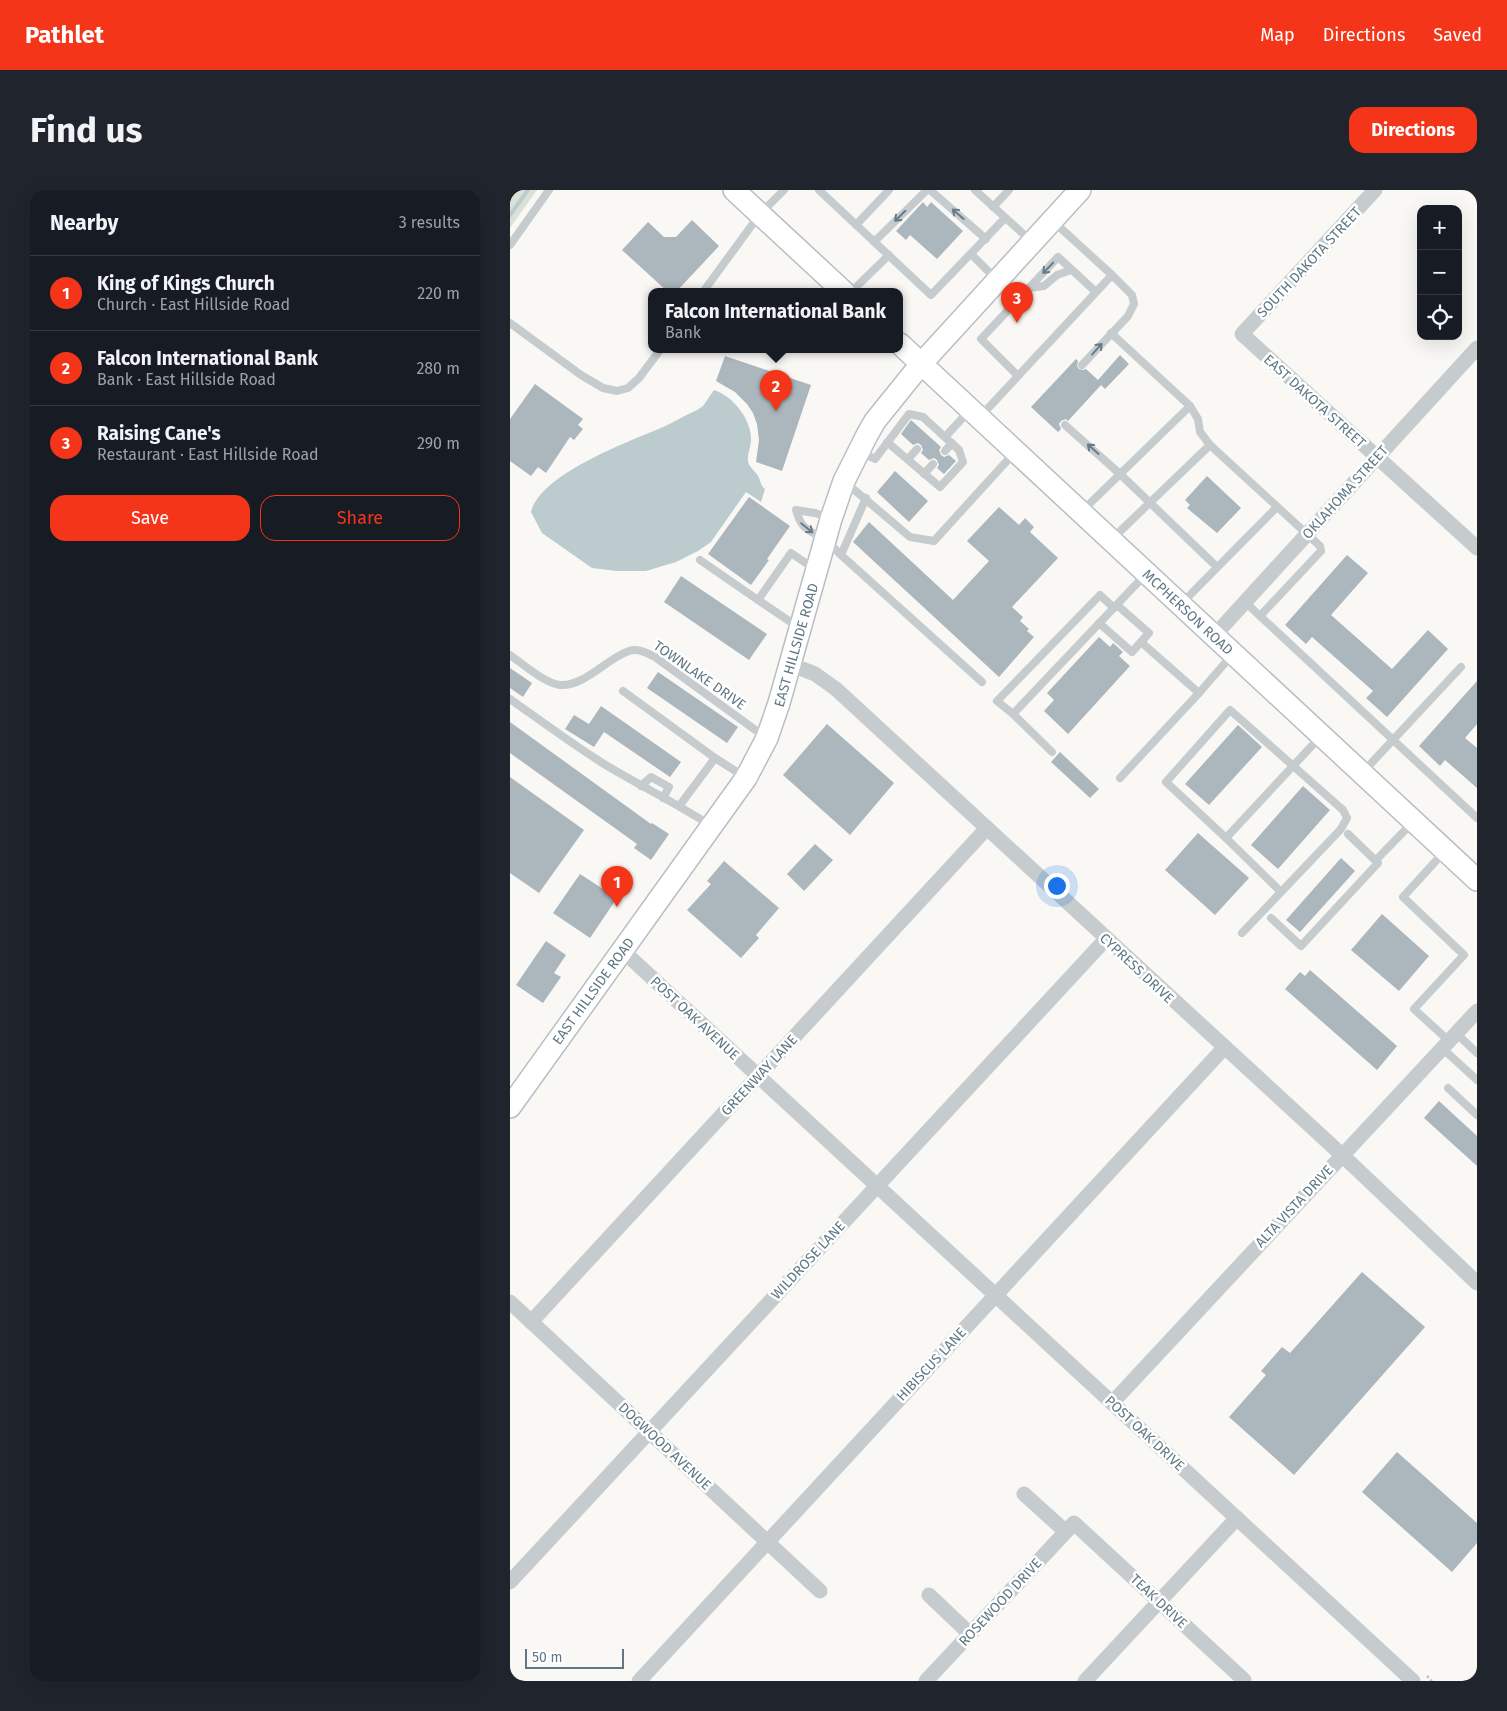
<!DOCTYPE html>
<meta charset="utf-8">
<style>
body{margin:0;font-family:"Fira Sans",sans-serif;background:#20242c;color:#f1f3f6}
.controls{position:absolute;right:15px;top:15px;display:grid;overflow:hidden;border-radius:10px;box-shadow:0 5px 20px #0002}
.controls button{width:45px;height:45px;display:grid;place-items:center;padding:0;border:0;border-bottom:1px solid #363941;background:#171b24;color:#f1f3f6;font:25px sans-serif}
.scale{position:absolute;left:15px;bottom:12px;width:99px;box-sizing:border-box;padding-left:5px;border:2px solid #607884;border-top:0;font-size:14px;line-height:18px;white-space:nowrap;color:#607884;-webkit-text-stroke:4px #fff;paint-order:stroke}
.you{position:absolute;left:546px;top:695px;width:18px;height:18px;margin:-12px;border:4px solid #fff;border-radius:50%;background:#1a73e8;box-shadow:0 0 0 8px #1a73e833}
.badge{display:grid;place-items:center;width:32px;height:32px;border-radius:50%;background:#f53519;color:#fff;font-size:16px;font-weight:700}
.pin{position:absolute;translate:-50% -41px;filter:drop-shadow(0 1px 2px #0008)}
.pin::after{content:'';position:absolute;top:26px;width:18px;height:15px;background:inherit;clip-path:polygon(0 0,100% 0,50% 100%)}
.popup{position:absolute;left:138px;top:98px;width:255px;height:65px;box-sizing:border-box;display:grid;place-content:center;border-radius:10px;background:#171b24;filter:drop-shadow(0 1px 4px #0005);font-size:16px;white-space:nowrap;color:#9ea1a6}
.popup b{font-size:19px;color:#f1f3f6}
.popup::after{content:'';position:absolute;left:50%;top:100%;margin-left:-10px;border:10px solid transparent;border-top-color:#171b24}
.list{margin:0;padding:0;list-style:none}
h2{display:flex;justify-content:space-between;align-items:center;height:65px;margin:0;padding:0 20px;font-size:21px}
h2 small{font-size:16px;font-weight:400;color:#9ea1a6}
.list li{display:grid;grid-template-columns:32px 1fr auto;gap:15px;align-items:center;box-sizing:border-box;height:75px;padding:0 20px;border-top:1px solid #363941}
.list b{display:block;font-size:19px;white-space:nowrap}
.list p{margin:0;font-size:16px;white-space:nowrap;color:#9ea1a6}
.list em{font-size:16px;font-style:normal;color:#9ea1a6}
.actions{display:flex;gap:10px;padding:15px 20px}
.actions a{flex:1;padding:11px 0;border:1px solid #f53519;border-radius:15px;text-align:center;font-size:18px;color:#f53519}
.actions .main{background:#f53519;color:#fff}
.icon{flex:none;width:28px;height:28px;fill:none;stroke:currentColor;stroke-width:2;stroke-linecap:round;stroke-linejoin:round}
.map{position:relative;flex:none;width:967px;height:1491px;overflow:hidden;border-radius:15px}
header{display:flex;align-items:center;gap:30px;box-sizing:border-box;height:70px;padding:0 25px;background:#f53519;color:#fff}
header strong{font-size:24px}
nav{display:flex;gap:28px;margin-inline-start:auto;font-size:18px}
.intro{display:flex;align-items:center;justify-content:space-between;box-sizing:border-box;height:120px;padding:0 30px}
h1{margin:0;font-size:35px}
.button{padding:12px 22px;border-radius:15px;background:#f53519;color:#fff;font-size:18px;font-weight:700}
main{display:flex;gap:30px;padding:0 30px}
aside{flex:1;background:#171b24;border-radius:15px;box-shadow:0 5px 20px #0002}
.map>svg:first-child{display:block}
.green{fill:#dbe1d6}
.water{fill:#bccbce}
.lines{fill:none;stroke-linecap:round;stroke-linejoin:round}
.stream{stroke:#bccbce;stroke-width:4}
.building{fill:#abb7bc}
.secondary-casing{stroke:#b7bfc3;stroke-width:24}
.path{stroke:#c1c4c6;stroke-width:2.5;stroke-dasharray:2.5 2.5;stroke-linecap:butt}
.lane{stroke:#c6cbce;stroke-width:8}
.street{stroke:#c6cbce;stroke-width:15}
.secondary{stroke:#fff;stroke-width:21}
.oneway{stroke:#657c88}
.labels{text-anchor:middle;stroke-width:5;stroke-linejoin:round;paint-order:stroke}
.street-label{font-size:14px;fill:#607884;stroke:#fff}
</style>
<header>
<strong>Pathlet</strong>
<nav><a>Map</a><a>Directions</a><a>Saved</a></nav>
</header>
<div class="intro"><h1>Find us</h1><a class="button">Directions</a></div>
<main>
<aside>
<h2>Nearby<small>3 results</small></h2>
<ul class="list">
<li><span class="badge">1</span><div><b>King of Kings Church</b><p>Church · East Hillside Road</p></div><em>220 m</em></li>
<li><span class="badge">2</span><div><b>Falcon International Bank</b><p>Bank · East Hillside Road</p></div><em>280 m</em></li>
<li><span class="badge">3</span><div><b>Raising Cane's</b><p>Restaurant · East Hillside Road</p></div><em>290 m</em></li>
</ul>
<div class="actions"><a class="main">Save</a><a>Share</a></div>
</aside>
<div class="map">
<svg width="967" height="1491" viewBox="0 0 967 1491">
<rect width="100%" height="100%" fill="#f9f8f5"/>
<!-- green -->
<polygon class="green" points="0,0 27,0 0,38"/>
<!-- water -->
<path class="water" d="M204,200C223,206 242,230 241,250C241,257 237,264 238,270C238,277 245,280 248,286C251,291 250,295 255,299L251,312L236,302L201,352L188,361L166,372L136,381H107L82,378L32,343L21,322C31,283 119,252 153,237C164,232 176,225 187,220L193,216Z"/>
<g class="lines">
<!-- stream -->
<polyline class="stream" points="0,25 18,0"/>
</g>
<!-- building -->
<g class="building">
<polygon points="413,12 417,17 421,12 453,41 427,69 400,45 396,50 386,41"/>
<polygon points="182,30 209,56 166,102 158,102 112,60 138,32 154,47 166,47"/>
<polygon points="610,165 619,174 595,199 591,195 558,231 556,229 551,231 549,234 551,239 548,242 521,217 566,169 568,171 567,176 569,179 573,180 576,179 588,190"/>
<polygon points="215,166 301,195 272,281 246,272 249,250 247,234 243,223 237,214 225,202 206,191"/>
<polygon points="25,194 73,229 68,235 73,239 64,250 60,247 36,283 28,277 21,286 0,271 0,229"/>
<polygon points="401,230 431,257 429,260 431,265 434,267 439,265 446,271 434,284 427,278 429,275 427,270 424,268 419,270 411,263 413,260 411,255 408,253 403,255 391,244"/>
<polygon points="385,281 418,311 399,332 367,302"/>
<polygon points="697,286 731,318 707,343 677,318 680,315 675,310"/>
<polygon points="239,307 280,336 257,369 259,370 241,395 198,364"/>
<polygon points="489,317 509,335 515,328 524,337 520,342 548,368 502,417 513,427 510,431 519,439 517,441 524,447 489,487 343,352 359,332 443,410 479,371 457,351"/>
<polygon points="837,365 858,383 821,425 882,479 918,440 938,459 877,527 856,508 863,501 802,447 796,454 775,435"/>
<polygon points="171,386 257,444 239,470 154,412"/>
<polygon points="589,447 600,457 603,453 613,462 609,466 620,476 558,544 534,521 544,510 537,503"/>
<polygon points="0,478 22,493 13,507 0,498"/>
<polygon points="148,482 228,537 217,553 137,498"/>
<polygon points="967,491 967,534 955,548 967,558 967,598 935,570 930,576 909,556"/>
<polygon points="91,516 171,572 160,587 94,542 84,557 55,539 64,525 79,534"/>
<polygon points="0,532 141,634 142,633 159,644 141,670 124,658 127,654 0,563"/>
<polygon points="317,534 384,593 340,645 273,585"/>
<polygon points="728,535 752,557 699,615 675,594"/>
<polygon points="550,562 589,599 580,608 541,572"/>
<polygon points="0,587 74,640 29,703 0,683"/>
<polygon points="793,596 820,620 768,679 741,655"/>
<polygon points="688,643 739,688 705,725 655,680"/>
<polygon points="305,654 323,670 294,701 277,684"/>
<polygon points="831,668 845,681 790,742 776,730"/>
<polygon points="214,671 269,718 246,745 249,748 231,768 177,720 201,694 197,691"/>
<polygon points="70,684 107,708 80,748 43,723"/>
<polygon points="872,724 919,766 889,801 841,760"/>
<polygon points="36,751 56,765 44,783 51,787 33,813 6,795"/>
<polygon points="800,780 887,856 867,880 775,799 790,782 795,786"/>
<polygon points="929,911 967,946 967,976 914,928"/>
<polygon points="852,1082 915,1137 784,1285 719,1227 756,1185 751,1181 772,1157 780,1163"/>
<polygon points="887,1262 967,1333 967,1353 942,1382 852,1302"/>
</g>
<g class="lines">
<defs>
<g id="secondary">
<polyline points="224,0 334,102"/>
<polyline points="390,154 967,690"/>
<polyline points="0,917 236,588 257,548 269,513 321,329 334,291 357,245 365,231 411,174 570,0"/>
</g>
</defs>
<!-- secondary casing -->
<use href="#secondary" class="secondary-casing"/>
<!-- path -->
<polyline class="path" points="917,1486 922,1491"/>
<!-- lane -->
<g class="lane">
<polyline points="309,0 421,105 495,28"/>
<polyline points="420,0 476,49"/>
<polyline points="465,0 521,51"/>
<polyline points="483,17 499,0"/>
<polyline points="346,35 379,0"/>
<polyline points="364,52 417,0"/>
<polyline points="0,55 39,0"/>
<polyline points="461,64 486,89"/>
<polyline points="519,98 534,96 547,85 561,80"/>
<polyline points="193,102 250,24 274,0"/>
<polyline points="341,102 379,65"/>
<polyline points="0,133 71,185 93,198 107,201 118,198 129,188 150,160"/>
<polyline points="572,175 618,126 624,114 622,105 602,85"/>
<polyline points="508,186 471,149 548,67 586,102"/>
<polyline points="680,216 688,229 690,242 700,255 810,356 811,361 750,426"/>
<polyline points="469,228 602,85 544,32"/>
<polyline points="555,235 610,284 707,377"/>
<polyline points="435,247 459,221"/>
<polyline points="435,261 442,253"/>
<polyline points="351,262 365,269 399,224 413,227 449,260 453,272 430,297 377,252"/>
<polyline points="398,269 407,259"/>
<polyline points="414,284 423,274"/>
<polyline points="335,292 400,347 424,351 505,262"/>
<polyline points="356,308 331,365 472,492"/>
<polyline points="572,321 680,216 601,143"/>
<path d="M320,328L305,323L286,320C292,342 300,339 316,351C322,355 326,360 331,365"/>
<polyline points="602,349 700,255"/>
<polyline points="190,370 248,410 281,363 306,380"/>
<polyline points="248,410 288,437"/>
<polyline points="735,412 967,628"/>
<polyline points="672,413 767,317"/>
<polyline points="589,433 622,462 639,443 607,415"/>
<polyline points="631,452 689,503 722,465"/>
<path d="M0,465C13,474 34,493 50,495C74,497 97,468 119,461C128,458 137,463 145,467L255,547"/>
<polyline points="113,501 205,568 235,587"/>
<path d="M0,509C31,531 62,554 94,574C129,595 166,613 200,635"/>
<polyline points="503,524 487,511 590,405 604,418"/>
<polyline points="542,562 503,524 635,385"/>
<polyline points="853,582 951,477"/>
<polyline points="610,588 689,503"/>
<polyline points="131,596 141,587 159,597 153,608"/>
<polyline points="170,615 205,568"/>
<polyline points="716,648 771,702"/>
<polyline points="934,662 893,707 954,765 904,819 939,851"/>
<polyline points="866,670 903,632"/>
<polyline points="761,728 791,756 868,673 838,644"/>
<polyline points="732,743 831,639 837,628 833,620 720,520 656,592 716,648 810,547"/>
<polyline points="946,843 967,863"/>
<polyline points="932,858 967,890"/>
<polyline points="938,898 967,925"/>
</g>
<!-- street -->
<g class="street">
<polyline points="865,0 732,144 967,358"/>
<polyline points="704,446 967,158"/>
<polyline points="280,474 305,484 326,499 832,965 967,1093"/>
<polyline points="113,761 903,1491"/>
<polyline points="0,1112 310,1401"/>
<polyline points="21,1132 477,638"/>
<polyline points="602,1213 967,821"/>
<polyline points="514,1304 555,1341"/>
<polyline points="0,1392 596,749"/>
<polyline points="419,1405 460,1444"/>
<polyline points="129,1491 714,858"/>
<polyline points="416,1491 564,1333 734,1490 733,1491"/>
<polyline points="575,1491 727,1328"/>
</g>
<!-- secondary -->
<use href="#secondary" class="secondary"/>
</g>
<!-- one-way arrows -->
<defs><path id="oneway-shaft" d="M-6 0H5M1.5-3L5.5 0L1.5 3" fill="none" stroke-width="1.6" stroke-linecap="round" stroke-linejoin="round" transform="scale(1.25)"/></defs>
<g class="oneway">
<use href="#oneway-shaft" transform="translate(448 24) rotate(-139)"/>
<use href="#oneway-shaft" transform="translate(390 26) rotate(135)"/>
<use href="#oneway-shaft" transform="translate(538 78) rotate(134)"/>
<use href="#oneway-shaft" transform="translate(587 159) rotate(-48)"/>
<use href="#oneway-shaft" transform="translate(583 259) rotate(-138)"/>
<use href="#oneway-shaft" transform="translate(297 338) rotate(39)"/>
</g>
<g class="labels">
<!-- street labels -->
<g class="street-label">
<text transform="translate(799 72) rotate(-47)" y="5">SOUTH DAKOTA STREET</text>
<text transform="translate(805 211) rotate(42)" y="5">EAST DAKOTA STREET</text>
<text transform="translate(835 302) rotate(-48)" y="5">OKLAHOMA STREET</text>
<text transform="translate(678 422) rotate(43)" y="5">MCPHERSON ROAD</text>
<text transform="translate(286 455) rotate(-74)" y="5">EAST HILLSIDE ROAD</text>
<text transform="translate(190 485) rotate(35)" y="5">TOWNLAKE DRIVE</text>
<text transform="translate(627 778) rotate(43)" y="5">CYPRESS DRIVE</text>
<text transform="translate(83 801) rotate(-54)" y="5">EAST HILLSIDE ROAD</text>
<text transform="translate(185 828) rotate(43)" y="5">POST OAK AVENUE</text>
<text transform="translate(249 885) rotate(-47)" y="5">GREENWAY LANE</text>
<text transform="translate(784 1016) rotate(-47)" y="5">ALTA VISTA DRIVE</text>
<text transform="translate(298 1070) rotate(-47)" y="5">WILDROSE LANE</text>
<text transform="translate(421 1174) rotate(-47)" y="5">HIBISCUS LANE</text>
<text transform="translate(635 1243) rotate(43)" y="5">POST OAK DRIVE</text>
<text transform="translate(155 1256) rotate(43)" y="5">DOGWOOD AVENUE</text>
<text transform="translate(649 1411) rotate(43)" y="5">TEAK DRIVE</text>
<text transform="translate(490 1412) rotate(-47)" y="5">ROSEWOOD DRIVE</text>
</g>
</g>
</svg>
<div class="controls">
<button>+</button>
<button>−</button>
<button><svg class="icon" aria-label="locate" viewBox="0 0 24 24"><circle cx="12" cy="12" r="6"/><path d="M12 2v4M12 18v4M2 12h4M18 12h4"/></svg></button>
</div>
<div class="scale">50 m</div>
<div class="you"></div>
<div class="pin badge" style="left:107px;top:717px">1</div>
<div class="pin badge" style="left:266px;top:221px">2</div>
<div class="popup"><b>Falcon International Bank</b>Bank</div>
<div class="pin badge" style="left:507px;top:133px">3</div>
</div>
</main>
